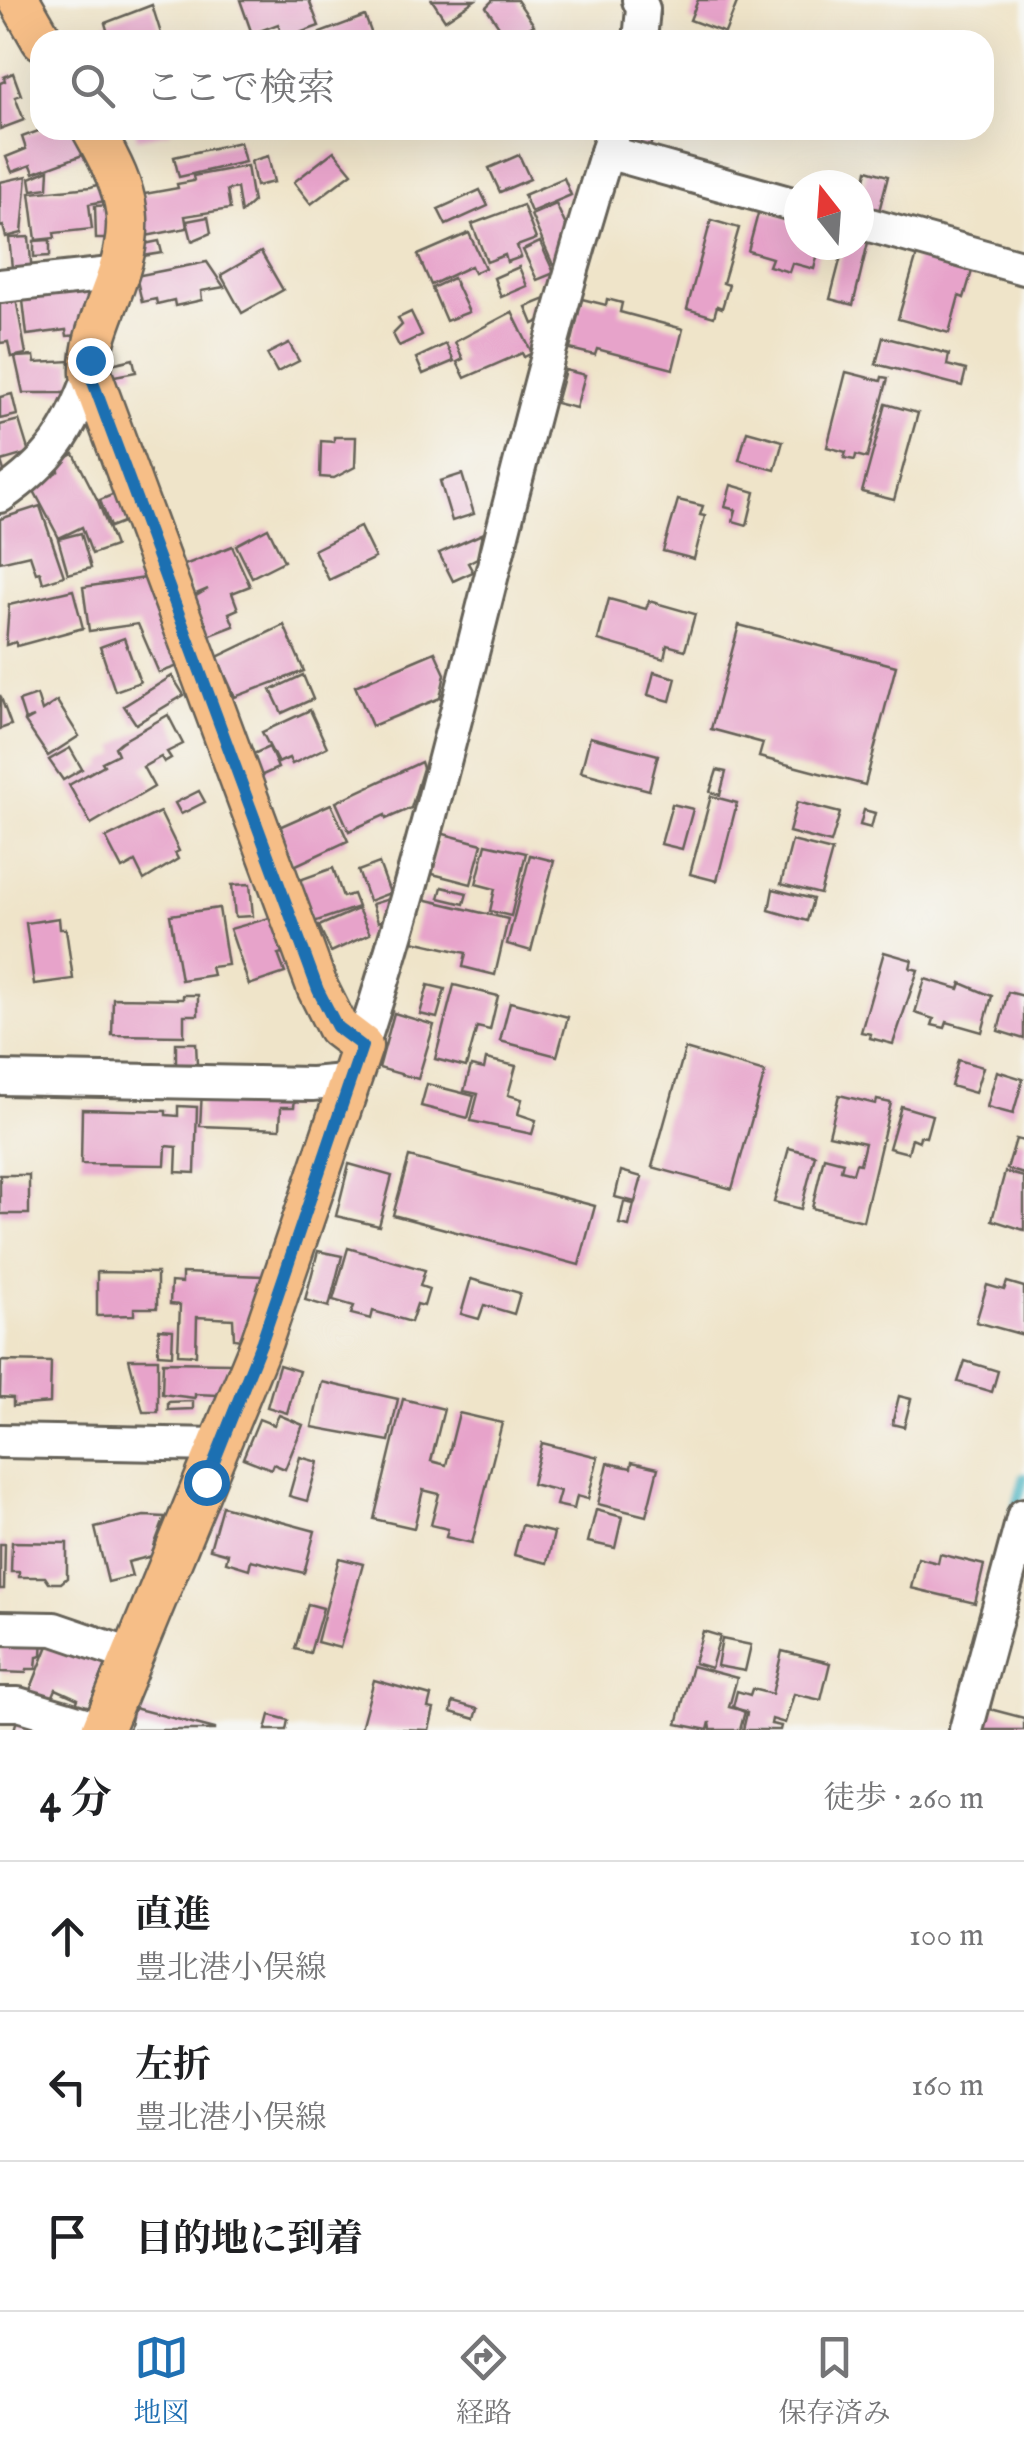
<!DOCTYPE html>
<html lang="ja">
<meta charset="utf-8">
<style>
body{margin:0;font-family:"IM FELL English","Noto Serif JP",serif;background:#f2f2f2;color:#202124}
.compass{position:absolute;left:784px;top:170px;width:90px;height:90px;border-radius:50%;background:#fff;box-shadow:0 10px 40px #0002;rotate:343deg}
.stop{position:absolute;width:30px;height:30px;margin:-22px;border:8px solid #1f6fb2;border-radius:50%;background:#fff}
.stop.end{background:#1f6fb2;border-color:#fff;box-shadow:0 2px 10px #0008}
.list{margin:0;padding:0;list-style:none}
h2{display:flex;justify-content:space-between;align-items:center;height:130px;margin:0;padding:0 40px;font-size:42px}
h2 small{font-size:32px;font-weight:400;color:#757577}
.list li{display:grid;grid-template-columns:65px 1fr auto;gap:30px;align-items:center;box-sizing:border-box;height:150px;padding:0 40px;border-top:2px solid #e0e0e0}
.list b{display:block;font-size:38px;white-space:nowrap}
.list p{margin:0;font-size:32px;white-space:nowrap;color:#757577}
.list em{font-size:32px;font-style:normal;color:#757577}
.icon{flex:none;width:55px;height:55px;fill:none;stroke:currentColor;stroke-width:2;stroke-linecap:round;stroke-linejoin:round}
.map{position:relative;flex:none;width:1024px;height:1730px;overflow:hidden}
.search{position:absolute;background:#fff;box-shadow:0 10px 40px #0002;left:30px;right:30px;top:30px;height:110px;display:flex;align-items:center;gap:25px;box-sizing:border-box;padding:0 35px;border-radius:30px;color:#757577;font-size:38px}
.sheet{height:580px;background:#fff}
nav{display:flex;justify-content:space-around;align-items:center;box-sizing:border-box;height:140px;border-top:2px solid #e0e0e0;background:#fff;font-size:28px;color:#757577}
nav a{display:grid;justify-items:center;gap:5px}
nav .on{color:#1f6fb2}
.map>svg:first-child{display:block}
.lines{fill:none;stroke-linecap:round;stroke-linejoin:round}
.stream{stroke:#44b1c0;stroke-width:9}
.building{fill:#e7a3ca}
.minor-casing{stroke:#666259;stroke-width:38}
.major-casing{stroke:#666259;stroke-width:45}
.minor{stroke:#fff;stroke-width:32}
.major{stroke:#f6be87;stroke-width:40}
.route{stroke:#1f6fb2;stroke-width:12}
</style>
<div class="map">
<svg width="1024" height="1730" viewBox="0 0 1024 1730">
<rect width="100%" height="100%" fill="#f6f6f2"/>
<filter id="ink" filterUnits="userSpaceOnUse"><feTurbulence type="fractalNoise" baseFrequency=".01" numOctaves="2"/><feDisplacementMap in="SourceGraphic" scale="20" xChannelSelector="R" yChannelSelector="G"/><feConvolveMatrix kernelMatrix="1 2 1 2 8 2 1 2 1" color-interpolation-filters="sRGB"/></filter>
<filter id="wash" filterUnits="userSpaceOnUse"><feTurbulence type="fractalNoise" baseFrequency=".0048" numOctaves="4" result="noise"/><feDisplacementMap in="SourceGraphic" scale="40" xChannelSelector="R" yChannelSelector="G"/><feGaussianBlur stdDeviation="2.25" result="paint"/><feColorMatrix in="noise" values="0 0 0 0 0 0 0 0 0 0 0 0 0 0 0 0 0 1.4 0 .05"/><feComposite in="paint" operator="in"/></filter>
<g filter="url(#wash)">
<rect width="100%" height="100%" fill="#efe4c9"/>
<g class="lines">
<!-- stream -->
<polyline class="stream" points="1015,1511 1024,1477"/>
</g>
<g id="blocks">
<!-- building -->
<g class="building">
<polygon points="240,0 309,0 319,26 291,36 290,32 282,35 278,24 252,34"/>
<polygon points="432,0 475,0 445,20"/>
<polygon points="493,0 517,0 534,25 508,40 486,7"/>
<polygon points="698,0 738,0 725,33 690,20"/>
<polygon points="152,5 163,40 110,40 105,23"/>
<polygon points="365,16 374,40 322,40 320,33"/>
<polygon points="13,73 21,95 15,97 24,120 0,129 0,83 5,81 4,77"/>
<polygon points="41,130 74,130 88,153 34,173 31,165 12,172 6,157 26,149 22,137"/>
<polygon points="135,130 171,130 171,132 137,139"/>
<polygon points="633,130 680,130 678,139 654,133 648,154 628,149"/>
<polygon points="240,142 245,162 179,177 174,157"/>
<polygon points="334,151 352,173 311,204 294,182"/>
<polygon points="519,155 530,179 500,192 489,168"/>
<polygon points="268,156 274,182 256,186 251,161"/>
<polygon points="247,166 253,202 241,213 237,188 227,190 230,209 185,216 187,228 146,236 139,195 178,188 177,184 194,181 193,176"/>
<polygon points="49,170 48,188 32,190 30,178"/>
<polygon points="867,170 888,176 878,215 859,210"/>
<polygon points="27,176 22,233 6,237 3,226 0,227 0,182"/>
<polygon points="564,178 571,195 531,212 524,195"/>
<polygon points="105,182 110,200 89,204 92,229 54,233 55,238 36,240 30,193 91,187"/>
<polygon points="480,190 488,206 446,225 438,209"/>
<polygon points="556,204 566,226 560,262 553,265 531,215"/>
<polygon points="112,205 113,239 96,239 95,206"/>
<polygon points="523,205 536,239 517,246 521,257 507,262 505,255 487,262 472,224"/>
<polygon points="759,210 799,220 799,245 820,245 814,269 792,263 789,272 769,266 772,258 748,251"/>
<polygon points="208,217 211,233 192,241 187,221"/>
<polygon points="711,220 739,228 723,283 729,285 722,308 717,306 714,317 687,309"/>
<polygon points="859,231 870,234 853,305 830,299 844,245 859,245"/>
<polygon points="469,233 485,268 474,273 471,266 431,285 418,255"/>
<polygon points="29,237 32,275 13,278 9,238"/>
<polygon points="50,240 50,256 34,257 34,241"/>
<polygon points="159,241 162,253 143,256 140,245"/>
<polygon points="540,242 554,273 537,280 523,250"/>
<polygon points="919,248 974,264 964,298 959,296 949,333 898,319"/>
<polygon points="261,252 283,290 242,313 221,275"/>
<polygon points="207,262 224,287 201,291 202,300 175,306 174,300 157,304 156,299 142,302 136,276"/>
<polygon points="519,267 527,286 501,297 494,278"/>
<polygon points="453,278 469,312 446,321 432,288"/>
<polygon points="91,285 81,335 67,336 66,330 27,335 22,292"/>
<polygon points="15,293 26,354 11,357 8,342 0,343 0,296"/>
<polygon points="548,298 542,320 533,324 526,307"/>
<polygon points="582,299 606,305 607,299 622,303 620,312 683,329 673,369 597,349 595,355 570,349"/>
<polygon points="411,312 422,335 399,346 393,334 402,325 398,318"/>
<polygon points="512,312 532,353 524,357 522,353 465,378 457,362 463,359 455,342"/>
<polygon points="883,337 949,354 947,365 966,370 962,386 876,364"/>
<polygon points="289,343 299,361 277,372 267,354"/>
<polygon points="446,344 454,361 423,374 416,358"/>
<polygon points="34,356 35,363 71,361 73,393 23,393 15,357"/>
<polygon points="133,359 136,372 109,377 107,365"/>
<polygon points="565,370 585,375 576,408 556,403"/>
<polygon points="846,372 881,381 882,377 888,378 867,458 856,455 855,460 844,458 846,452 827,447"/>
<polygon points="12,394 17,415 0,419 0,397"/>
<polygon points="886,404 918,413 894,500 862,492"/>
<polygon points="19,420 29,453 1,461 7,481 0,484 0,425"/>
<polygon points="747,431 783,441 775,470 739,460"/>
<polygon points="334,437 356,437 355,467 334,478 320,477 321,441 334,442"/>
<polygon points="74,454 98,501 115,546 92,554 82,527 59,538 31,485 59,471 55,464"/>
<polygon points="462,474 474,514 452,521 440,481"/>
<polygon points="731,485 755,492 747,525 733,521 736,510 725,507"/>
<polygon points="117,493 128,520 110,527 100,500"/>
<polygon points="678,500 703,506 700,515 705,516 694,559 663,551"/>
<polygon points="40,506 64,576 43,583 40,572 36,573 30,555 0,562 0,519"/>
<polygon points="360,527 375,558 329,580 314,550"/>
<polygon points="268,528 284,561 252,577 236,545"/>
<polygon points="81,533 91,568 68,574 58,539"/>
<polygon points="482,534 477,558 468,563 473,572 453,581 439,553"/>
<polygon points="232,546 250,586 232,593 238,609 229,613 234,626 206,637 191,599 208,589 194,595 182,566"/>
<polygon points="146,578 181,665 159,673 138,624 89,631 83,587"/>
<polygon points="73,590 83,628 17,646 16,642 6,645 9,605"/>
<polygon points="609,599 646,609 649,601 695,614 685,650 667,645 664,659 598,640"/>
<polygon points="284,625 304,671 235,697 217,657"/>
<polygon points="739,625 896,666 865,785 759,757 763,743 711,729"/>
<polygon points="124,638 140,682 115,691 100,647"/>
<polygon points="435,652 445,674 440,698 372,726 355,686"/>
<polygon points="654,672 676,678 670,701 648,695"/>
<polygon points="303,675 313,699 282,713 271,690"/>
<polygon points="172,676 184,695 136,724 124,706"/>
<polygon points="0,695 11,725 0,729"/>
<polygon points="37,695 42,711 57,701 79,736 48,756 25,722 34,717 25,720 19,701"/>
<polygon points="310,710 327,747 292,764 289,758 278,763 262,732"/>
<polygon points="168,715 183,744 167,752 171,758 164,762 161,757 143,767 154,787 91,824 69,785 104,765 102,762 118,754 115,747 121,742"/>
<polygon points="590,737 658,755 649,790 581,772"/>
<polygon points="269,747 278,768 258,777 249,756"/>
<polygon points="70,748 82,769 63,780 49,760"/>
<polygon points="421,762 423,768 411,808 386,819 385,815 349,831 336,802"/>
<polygon points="717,770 726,772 720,795 710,792"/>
<polygon points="199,791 205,802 181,814 175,803"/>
<polygon points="711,796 737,803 717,881 690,874"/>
<polygon points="797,802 840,813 831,843 789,832"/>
<polygon points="331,804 348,841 294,866 277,828"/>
<polygon points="672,804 693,809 682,849 661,844"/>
<polygon points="864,810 875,813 871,828 860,825"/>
<polygon points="160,812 179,851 175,853 178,859 144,880 135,862 122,869 106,838"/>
<polygon points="440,833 482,844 471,884 429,873"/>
<polygon points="792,841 832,851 820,894 781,884"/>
<polygon points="486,844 526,853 511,916 490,911 495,889 476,884"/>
<polygon points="530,855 554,861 531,951 507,944"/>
<polygon points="379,863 390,893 369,901 358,871"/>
<polygon points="333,868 343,897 353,894 358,907 311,923 297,881"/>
<polygon points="250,884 253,916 235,917 232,885"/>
<polygon points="442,887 467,893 464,904 439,898"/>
<polygon points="773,889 813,899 807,921 769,910"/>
<polygon points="389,899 383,920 378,922 372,904"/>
<polygon points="423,899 508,919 495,975 463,967 466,953 413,941"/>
<polygon points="219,908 228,965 211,967 213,975 181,980 170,915"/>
<polygon points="358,909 370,934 331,952 319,926"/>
<polygon points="273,917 286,952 278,954 285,973 249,985 230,929"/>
<polygon points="59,918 60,929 66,929 73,979 34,984 26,923"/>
<polygon points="884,952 912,960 910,968 918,970 893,1044 870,1038 871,1034 861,1032"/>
<polygon points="925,979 959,989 961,983 992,996 982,1032 947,1022 945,1028 932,1025 934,1019 915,1013"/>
<polygon points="428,985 445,989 437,1018 420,1014"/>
<polygon points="454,985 498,996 490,1030 477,1027 466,1067 435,1059"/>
<polygon points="1008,992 1024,996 1024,1039 998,1031"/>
<polygon points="183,995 198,995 198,1015 184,1015 184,1036 112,1035 113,998 183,999"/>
<polygon points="510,1002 568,1017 557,1056 500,1041"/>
<polygon points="394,1013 434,1025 418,1079 379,1068"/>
<polygon points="176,1043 196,1043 197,1064 176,1064"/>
<polygon points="685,1049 765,1072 732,1189 652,1167"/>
<polygon points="486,1059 516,1066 508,1095 522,1099 518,1114 536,1120 532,1134 471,1121 478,1094 464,1091 471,1066 484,1069"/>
<polygon points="958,1060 983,1067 975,1093 951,1086"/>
<polygon points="997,1071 1023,1079 1013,1114 987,1107"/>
<polygon points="427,1084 474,1096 468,1118 421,1106"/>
<polygon points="202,1091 295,1099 294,1107 281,1107 280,1129 200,1126"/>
<polygon points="839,1095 876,1104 877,1100 891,1103 863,1221 812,1208 824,1157 843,1162 841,1170 853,1173 856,1163 860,1164 865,1143 829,1135"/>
<polygon points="178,1106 197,1107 195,1173 176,1172 177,1147 166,1146 165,1165 81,1164 82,1109 166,1111 166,1115 178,1116"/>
<polygon points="901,1106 932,1115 926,1137 920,1136 919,1141 912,1138 908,1153 889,1148"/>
<polygon points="1016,1139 1024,1141 1024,1174 1007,1169"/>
<polygon points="789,1148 815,1155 801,1209 774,1202"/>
<polygon points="409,1157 595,1206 579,1265 393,1215"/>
<polygon points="349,1164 392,1176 379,1226 336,1216"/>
<polygon points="621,1171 642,1177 635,1202 615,1197"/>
<polygon points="1005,1172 1024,1177 1024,1230 992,1220"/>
<rect x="0" y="1175" width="29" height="39"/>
<polygon points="624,1202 634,1204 629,1226 619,1224"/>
<polygon points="348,1248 425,1270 420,1286 429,1289 424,1306 417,1304 411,1322 373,1311 371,1319 351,1314 354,1306 333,1300"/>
<polygon points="318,1251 342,1256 329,1307 305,1300"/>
<polygon points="97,1272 157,1273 157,1308 134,1308 134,1315 97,1316"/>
<polygon points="182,1273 263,1276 241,1340 234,1339 233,1319 197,1317 196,1355 178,1354 180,1305 170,1304 171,1282 182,1283"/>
<polygon points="471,1279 520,1293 514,1314 484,1305 479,1319 461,1314"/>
<polygon points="1007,1282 1024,1287 1024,1335 976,1322 987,1285 1004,1290"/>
<polygon points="159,1329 173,1330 172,1355 158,1354"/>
<polygon points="129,1359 158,1359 158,1412 143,1412"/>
<polygon points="1,1361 51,1362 50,1403 13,1406 13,1398 0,1397"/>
<polygon points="965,1361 998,1371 992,1392 958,1382"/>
<polygon points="163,1362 231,1363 219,1395 195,1394 195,1398 162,1394"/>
<polygon points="279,1365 299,1371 287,1413 267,1407"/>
<polygon points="322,1382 398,1399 389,1441 312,1427"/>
<polygon points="899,1396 911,1399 904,1427 892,1424"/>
<polygon points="403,1399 444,1409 431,1461 446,1465 459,1413 502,1423 472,1543 446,1537 448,1529 431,1525 439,1494 423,1490 414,1528 374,1519"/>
<polygon points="193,1401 193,1409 168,1410 168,1402"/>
<polygon points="279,1415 303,1425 285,1469 273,1464 271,1469 243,1458 259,1419 274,1425"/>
<polygon points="542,1443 598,1457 588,1499 577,1496 574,1509 556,1505 560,1491 532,1484"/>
<polygon points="300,1457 318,1462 307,1501 289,1496"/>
<polygon points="632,1462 658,1468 646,1516 598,1504 608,1463 631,1468"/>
<polygon points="222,1506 315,1531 304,1573 251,1560 249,1569 226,1562 228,1554 210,1549"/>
<polygon points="596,1510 622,1517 615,1548 588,1542"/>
<polygon points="144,1516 165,1517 154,1546 156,1555 128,1562 132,1576 108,1582 95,1528"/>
<polygon points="522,1525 554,1533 547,1563 514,1555"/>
<polygon points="12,1542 67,1543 67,1578 61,1583 49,1583 45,1577 19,1577 19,1572 11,1572"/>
<polygon points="0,1544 5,1544 4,1589 0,1589"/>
<polygon points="940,1554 984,1565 975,1603 911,1588 918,1558 938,1563"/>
<polygon points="339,1558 363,1564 340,1648 317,1642"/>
<polygon points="308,1604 323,1608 310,1653 295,1649"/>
<polygon points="703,1631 720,1636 711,1668 694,1663"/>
<polygon points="2,1634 43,1635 42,1656 37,1657 36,1669 27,1669 26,1673 1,1672"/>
<polygon points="51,1638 107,1662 87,1712 75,1707 78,1699 56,1689 50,1703 29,1693"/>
<polygon points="722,1639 751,1645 745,1671 717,1666"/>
<polygon points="782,1651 830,1663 821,1700 794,1694 785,1723 772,1719 771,1724 781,1726 780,1730 743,1730 747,1713 733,1707 737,1691 750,1695 752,1689 772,1694"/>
<polygon points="692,1666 737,1678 729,1707 745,1711 740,1730 711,1730 710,1722 708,1730 677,1724"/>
<polygon points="374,1680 431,1696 428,1708 434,1709 429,1730 361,1728"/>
<polygon points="453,1702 478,1709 475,1719 451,1712"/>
<polygon points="134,1708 215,1729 215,1730 129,1730"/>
<polygon points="986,1708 1024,1718 1024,1730 980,1730"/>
<polygon points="270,1715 288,1720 286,1730 266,1730"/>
<polygon points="18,1716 65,1730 14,1730"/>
</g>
</g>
</g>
<g filter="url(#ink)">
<use href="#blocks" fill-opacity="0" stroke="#666259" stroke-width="2.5"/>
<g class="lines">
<defs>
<g id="minor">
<polyline points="639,0 643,9 640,40"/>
<polyline points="607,152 799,206"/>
<polyline points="859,222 1024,268"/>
<polyline points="0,286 120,273"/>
<path d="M0,496C51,461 70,432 91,374"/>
<path d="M362,1046C460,745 517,432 614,130"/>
<polyline points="0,1078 312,1084 353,1080"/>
<polyline points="0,1441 220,1445"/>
<polyline points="0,1628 54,1629 133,1656"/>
<polyline points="0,1704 18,1704 102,1729"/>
<polyline points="966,1730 1024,1515"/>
</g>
<g id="major">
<polyline points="19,0 42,40"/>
<path d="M93,130C132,199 138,225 109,299C99,325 90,346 91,374L318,989L337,1027L362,1046L262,1341L102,1730"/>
</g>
</defs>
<!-- minor casing -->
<use href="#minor" class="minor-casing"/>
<!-- major casing -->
<use href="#major" class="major-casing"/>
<!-- minor -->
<use href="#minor" class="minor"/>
<!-- major -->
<use href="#major" class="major"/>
</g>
</g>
<g class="lines" filter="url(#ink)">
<!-- route -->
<polyline class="route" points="90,360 90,374 318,990 337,1027 362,1046 262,1341 206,1482"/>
</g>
</svg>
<svg class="compass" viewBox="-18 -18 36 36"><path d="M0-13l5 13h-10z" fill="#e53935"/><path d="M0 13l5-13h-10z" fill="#757577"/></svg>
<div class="stop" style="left:206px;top:1482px"></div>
<div class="stop end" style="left:90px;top:360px"></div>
<div class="search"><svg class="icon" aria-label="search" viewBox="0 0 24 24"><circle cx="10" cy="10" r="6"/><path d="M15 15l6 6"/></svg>ここで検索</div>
</div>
<section class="sheet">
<h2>4 分<small>徒歩 · 260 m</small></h2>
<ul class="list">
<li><svg class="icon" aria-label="ahead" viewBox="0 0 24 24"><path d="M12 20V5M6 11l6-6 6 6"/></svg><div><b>直進</b><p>豊北港小俣線</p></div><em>100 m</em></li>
<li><svg class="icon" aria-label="left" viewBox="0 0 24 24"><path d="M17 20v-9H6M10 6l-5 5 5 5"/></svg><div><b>左折</b><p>豊北港小俣線</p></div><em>160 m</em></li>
<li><svg class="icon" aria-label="arrive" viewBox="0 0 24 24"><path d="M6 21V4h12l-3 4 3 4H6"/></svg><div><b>目的地に到着</b></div></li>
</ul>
</section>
<nav>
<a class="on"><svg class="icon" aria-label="map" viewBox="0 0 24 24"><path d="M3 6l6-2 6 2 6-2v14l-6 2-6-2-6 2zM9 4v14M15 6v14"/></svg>地図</a>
<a><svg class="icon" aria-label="directions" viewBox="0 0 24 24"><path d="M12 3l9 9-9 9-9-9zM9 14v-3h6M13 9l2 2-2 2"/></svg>経路</a>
<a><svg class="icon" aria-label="saved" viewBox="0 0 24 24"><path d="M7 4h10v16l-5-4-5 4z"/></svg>保存済み</a>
</nav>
